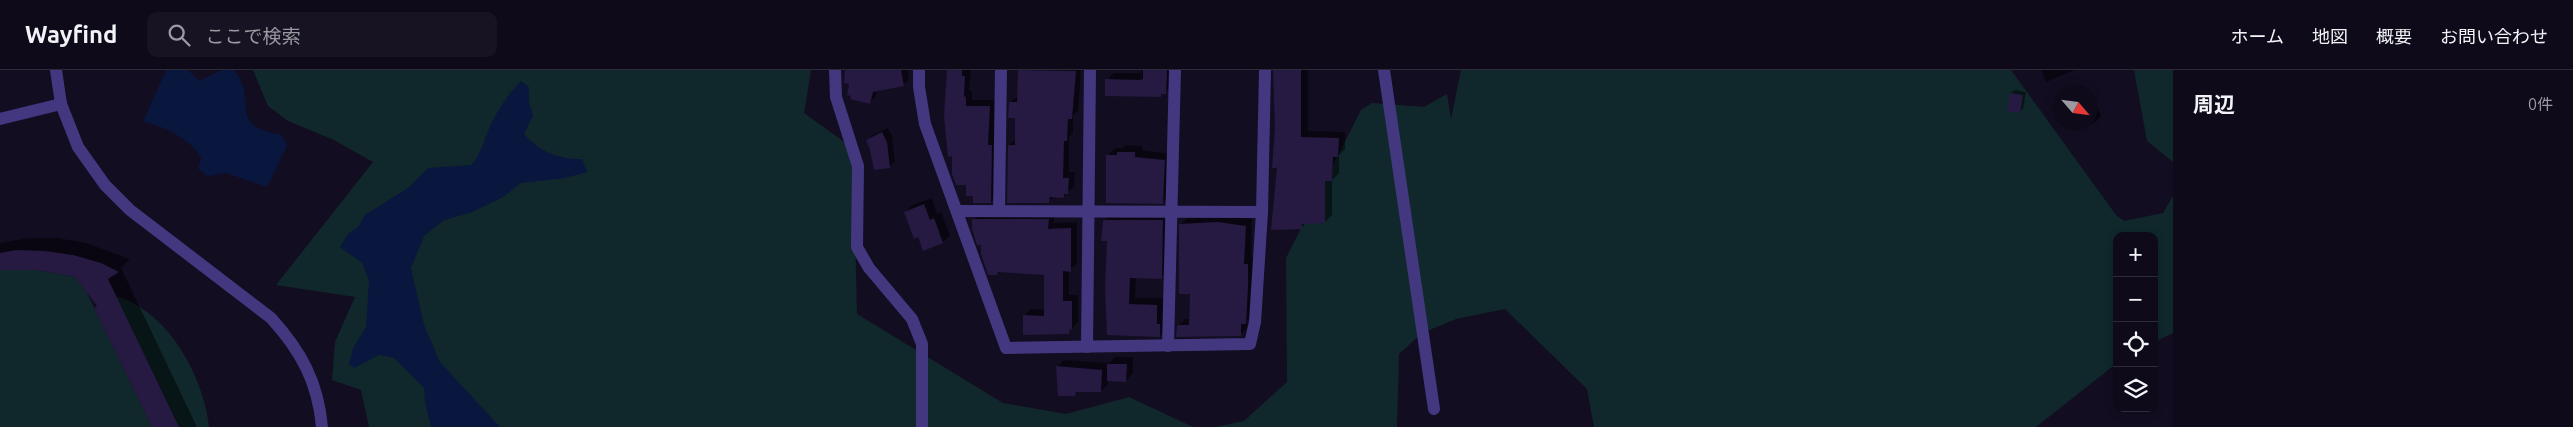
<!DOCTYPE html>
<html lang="ja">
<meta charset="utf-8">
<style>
body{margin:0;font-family:Ubuntu,"Noto Sans JP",sans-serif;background:#171322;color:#f1f3f6}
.controls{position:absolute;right:15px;bottom:15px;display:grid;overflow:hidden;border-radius:10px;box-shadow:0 2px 8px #0003}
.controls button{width:45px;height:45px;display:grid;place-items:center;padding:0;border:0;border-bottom:1px solid #2e2b38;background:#0e0a19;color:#f1f3f6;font:25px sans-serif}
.compass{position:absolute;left:2053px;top:15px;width:45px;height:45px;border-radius:50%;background:#0e0a19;box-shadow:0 2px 8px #0003;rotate:118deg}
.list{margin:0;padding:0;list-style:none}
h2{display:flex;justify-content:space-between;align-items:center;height:65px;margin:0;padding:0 20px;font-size:21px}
h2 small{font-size:16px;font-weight:400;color:#9b9aa2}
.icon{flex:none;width:28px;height:28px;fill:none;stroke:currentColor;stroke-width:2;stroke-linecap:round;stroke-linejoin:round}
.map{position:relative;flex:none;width:2173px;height:357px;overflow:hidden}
header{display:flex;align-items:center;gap:30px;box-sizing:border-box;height:70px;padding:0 25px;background:#0e0a19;border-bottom:1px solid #2e2b38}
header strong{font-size:24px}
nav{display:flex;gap:28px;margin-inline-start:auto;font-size:18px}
.search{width:350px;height:45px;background:#171322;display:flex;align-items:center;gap:12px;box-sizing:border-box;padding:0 18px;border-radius:10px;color:#9b9aa2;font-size:19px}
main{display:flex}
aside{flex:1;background:#0e0a19}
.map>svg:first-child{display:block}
.green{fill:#10282b}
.water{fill:#09163e}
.shadow{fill:#0007}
.building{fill:#261942}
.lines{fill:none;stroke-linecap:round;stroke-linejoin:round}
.minor{stroke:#433880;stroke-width:12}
.tertiary{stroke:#433880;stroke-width:12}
</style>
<header>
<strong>Wayfind</strong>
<div class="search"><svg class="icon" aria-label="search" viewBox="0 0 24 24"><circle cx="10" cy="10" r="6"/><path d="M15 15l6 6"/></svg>ここで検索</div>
<nav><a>ホーム</a><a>地図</a><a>概要</a><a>お問い合わせ</a></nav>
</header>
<main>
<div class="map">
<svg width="2173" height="357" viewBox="0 0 2173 357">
<rect width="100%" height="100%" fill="#130d21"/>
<!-- green -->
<g class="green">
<polygon points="253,0 811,0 804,43 853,78 857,244 1003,333 1066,344 1129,327 1193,357 369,357 361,320 332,310 335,272 355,227 276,215 373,92 334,70 288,51 268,36"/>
<polygon points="1461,0 2011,0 2116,145 2124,151 2163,143 2173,126 2173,263 2154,272 2154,166 2117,166 2117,293 2036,357 1594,357 1587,319 1505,239 1456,249 1422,263 1399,284 1397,357 1215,357 1244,351 1287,312 1286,188 1361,40 1372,33 1424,37 1447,24 1451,49"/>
<polygon points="2134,0 2173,0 2173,92 2147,71"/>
<polygon points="0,200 38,200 75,207 86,221 152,357 0,357"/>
<path d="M116,226C169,242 203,306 209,357H179Z"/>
</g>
<!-- water -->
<g class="water">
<path d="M166,0H188L199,11L222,0H234C260,32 224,55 282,65L287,76L267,117L226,103L208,106L198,99L201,87C189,69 165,56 143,52Z"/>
<path d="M521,11L529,17V31L533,46L524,64C540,82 558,89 582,89L587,102L565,108L521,113L503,127L470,143L444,150L424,166L411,198L424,255L440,292L500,357H431L425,333L424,318L394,288L379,285L354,298L349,294L353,278L366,257L369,211L362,193L340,177L348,164L358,157L365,145L408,118L428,98L471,95C480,85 482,76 487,64C494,45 507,25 521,11Z"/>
</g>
<!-- shadow -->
<g class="shadow">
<polygon points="846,0 908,0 909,10 903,15 877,20 875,27 870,32 850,13 845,12"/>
<polygon points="947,0 971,0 969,20 972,21 972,30 995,30 997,125 990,132 967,113 953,85 947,64"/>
<polygon points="1019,0 1081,0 1078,41 1073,45 1073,63 1069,67 1069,102 1075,102 1074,116 1063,127 1054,126 1049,132 1009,75 1016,69 1016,47 1010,32 1018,26"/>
<polygon points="1142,0 1173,0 1173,15 1160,26 1107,10 1114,3 1142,3"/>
<polygon points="1276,0 1308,0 1308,61 1345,62 1345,79 1339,85 1339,103 1332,110 1332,145 1325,152 1307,152 1301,158 1278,97"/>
<polygon points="2041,0 2075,0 2046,12"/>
<polygon points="2015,20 2026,22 2023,39 2019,42 2011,23"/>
<polygon points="2096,32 2101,46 2094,53 2075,61 2072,52 2090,52 2090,34"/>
<polygon points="888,58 892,66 895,91 890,96 871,79 867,70 873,65"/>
<polygon points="1125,75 1142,76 1142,80 1171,84 1170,125 1163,132 1108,85 1115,78 1122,78"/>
<polygon points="932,128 937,144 941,142 950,165 943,172 924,179 905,142 912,135"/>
<polygon points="980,143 1055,143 1054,153 1077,152 1077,194 1069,200 1069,225 1078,225 1078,252 1069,262 1024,246 1031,239 1045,240 1046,204 1000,201 997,204 973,150"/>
<polygon points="1169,143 1168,201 1161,207 1136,207 1135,228 1163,228 1166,259 1160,266 1108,264 1108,170 1104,151 1111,144"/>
<polygon points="1225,146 1252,149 1251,187 1254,187 1253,245 1247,251 1247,258 1240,265 1178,256 1185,249 1191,249 1191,223 1180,155 1187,148"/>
<polygon points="29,168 58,168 86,173 130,189 121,198 197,357 153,357 98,236 76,206 26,198 0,199 0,173"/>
<polygon points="1115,287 1133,287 1133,303 1126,310 1108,310 1108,314 1101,321 1079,320 1074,325 1057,297 1064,290 1109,293"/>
</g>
<!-- building -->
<g class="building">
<polygon points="845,0 901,0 904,16 873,22 870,34 850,29 851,26 847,25 849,14 844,13"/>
<polygon points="947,0 962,0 962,6 965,6 964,26 966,27 966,36 990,36 988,75 992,75 991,133 973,133 973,126 966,126 966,115 956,115 952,104 952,86 948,87 944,46"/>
<polygon points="1018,0 1076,1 1072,49 1068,49 1067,71 1064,71 1063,108 1069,108 1068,124 1064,124 1064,128 1050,127 1049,133 1007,133 1008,75 1015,75 1015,48 1008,48 1009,32 1017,32"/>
<polygon points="1143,0 1167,0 1166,24 1161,24 1161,27 1105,26 1105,9 1140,10 1143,9"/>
<polygon points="1273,0 1301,0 1301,67 1339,68 1338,87 1333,87 1332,111 1325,111 1325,153 1302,154 1302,159 1271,160 1277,98 1272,98 1275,58"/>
<polygon points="2010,23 2023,25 2020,43 2007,41"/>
<polygon points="882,62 887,72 890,98 874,100 870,80 866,70"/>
<polygon points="1117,82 1135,82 1135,87 1165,90 1163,134 1106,133 1106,85 1117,85"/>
<polygon points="924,134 930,150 934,148 943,173 923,181 918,167 914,169 904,142"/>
<polygon points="972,149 1049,149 1048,159 1071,158 1071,202 1063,201 1063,231 1072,231 1072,260 1070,259 1069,264 1023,265 1023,245 1044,246 1044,205 998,202 997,205 988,205 981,184 981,175 977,175 972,159"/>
<polygon points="1105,150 1163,150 1162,209 1130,208 1129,234 1157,235 1157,254 1160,254 1160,267 1107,265 1105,216 1107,171 1101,171 1103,151"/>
<polygon points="1218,152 1246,156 1244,194 1248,194 1248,216 1246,254 1241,254 1241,266 1176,267 1177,255 1189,255 1190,224 1179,224 1179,154"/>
<polygon points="16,180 45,181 73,185 101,193 119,202 108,209 179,357 152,357 94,238 97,236 75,207 38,200 0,200 0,183"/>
<polygon points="1107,294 1127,294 1126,312 1107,311"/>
<polygon points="1056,296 1102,300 1101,322 1076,322 1075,326 1058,326"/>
</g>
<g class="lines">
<!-- minor -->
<g class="minor">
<polyline points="835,0 836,27 858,96 857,177 869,198 912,249 922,274 922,357"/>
<polyline points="919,0 919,17 925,54 1006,278 1250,274 1255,252 1262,142 1265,0"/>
<polyline points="1384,0 1434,339"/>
<polyline points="0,49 61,34"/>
<polyline points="957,141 1262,142"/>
<polyline points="999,141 1001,0"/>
<polyline points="1168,276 1175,0"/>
<polyline points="1087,277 1090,0"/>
</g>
<!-- tertiary -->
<path class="tertiary" d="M56,0L61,34L78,77L105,115L130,140L271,248C301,281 318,312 322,357"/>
</g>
</svg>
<div class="controls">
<button>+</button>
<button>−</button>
<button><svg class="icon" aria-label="locate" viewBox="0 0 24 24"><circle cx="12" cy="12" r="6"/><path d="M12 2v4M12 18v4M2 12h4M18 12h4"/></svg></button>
<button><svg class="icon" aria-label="layers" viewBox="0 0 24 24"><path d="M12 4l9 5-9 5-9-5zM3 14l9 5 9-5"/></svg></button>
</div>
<svg class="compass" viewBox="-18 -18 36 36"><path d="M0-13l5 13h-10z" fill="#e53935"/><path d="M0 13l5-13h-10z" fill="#9b9aa2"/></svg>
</div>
<aside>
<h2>周辺<small>0件</small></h2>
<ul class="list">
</ul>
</aside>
</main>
